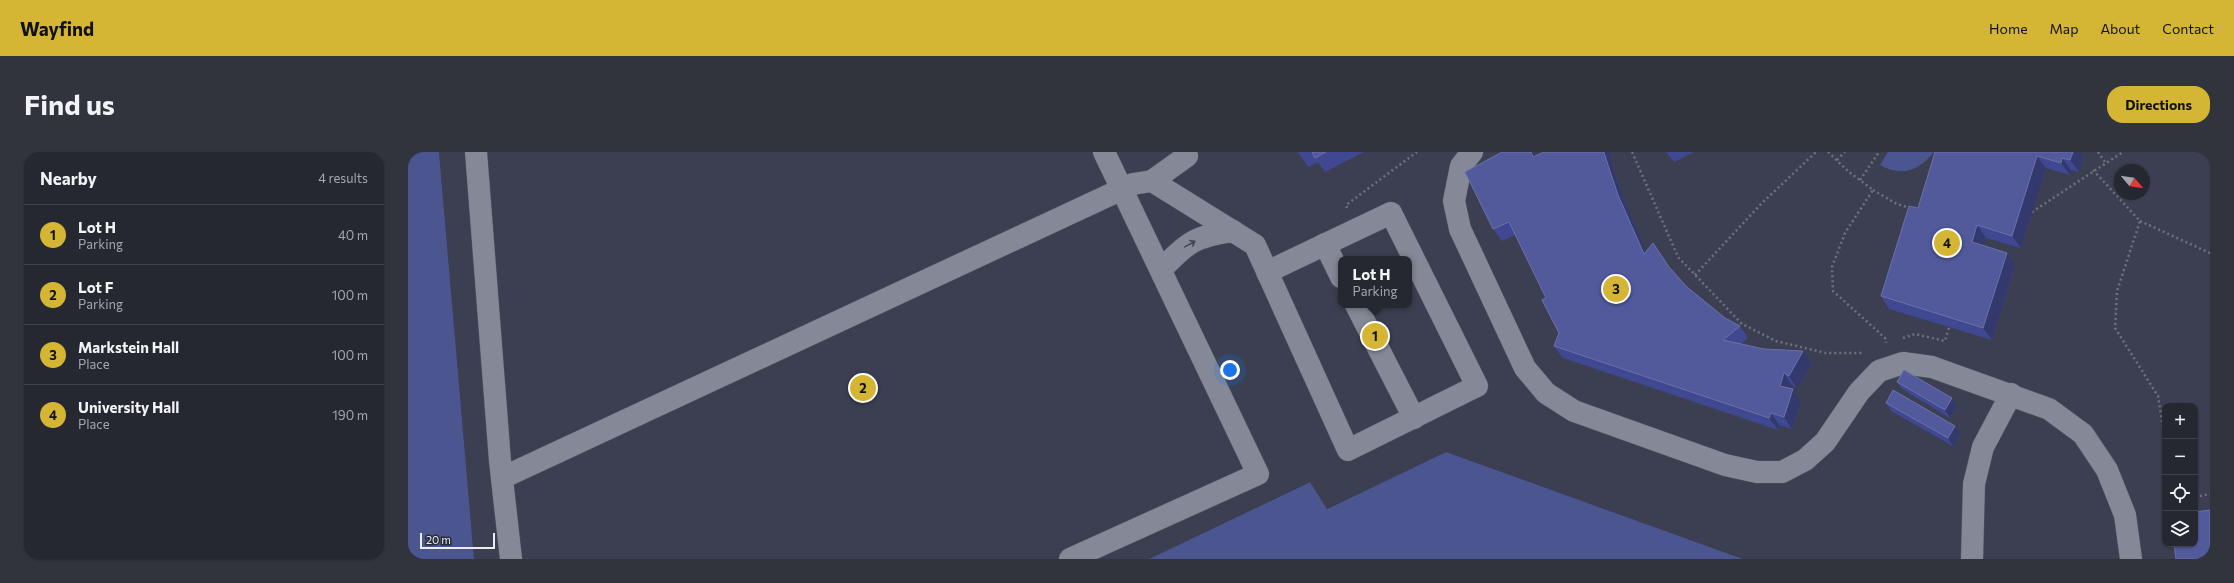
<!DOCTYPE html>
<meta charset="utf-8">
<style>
body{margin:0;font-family:Commissioner,sans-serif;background:#32343d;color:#f1f3f6}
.controls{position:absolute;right:12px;bottom:12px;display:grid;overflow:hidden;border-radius:8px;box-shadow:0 1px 3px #0004}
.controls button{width:36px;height:36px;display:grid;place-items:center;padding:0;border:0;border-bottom:1px solid #42444d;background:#262831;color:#f1f3f6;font:20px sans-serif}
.compass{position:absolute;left:1706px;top:12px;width:36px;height:36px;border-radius:50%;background:#262831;box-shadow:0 1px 3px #0004;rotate:119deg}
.scale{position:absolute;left:12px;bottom:10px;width:75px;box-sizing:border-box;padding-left:4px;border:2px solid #eaecf4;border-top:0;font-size:11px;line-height:14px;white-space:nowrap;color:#eaecf4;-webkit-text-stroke:3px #282b37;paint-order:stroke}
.you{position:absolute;left:822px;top:218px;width:14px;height:14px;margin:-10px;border:3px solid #fff;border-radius:50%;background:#1a73e8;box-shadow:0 0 0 6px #1a73e833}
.badge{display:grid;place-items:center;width:26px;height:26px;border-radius:50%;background:#d5b534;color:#111;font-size:13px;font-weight:700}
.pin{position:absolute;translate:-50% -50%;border:2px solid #fff;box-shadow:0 1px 4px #0006}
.popup{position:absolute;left:930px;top:104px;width:74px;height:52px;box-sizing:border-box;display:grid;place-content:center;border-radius:8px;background:#262831;filter:drop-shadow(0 1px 3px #0005);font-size:13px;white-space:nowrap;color:#a4a6ab}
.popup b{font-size:15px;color:#f1f3f6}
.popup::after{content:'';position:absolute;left:50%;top:100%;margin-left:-8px;border:8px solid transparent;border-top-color:#262831}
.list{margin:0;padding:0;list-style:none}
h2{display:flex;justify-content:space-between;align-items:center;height:52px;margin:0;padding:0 16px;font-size:17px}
h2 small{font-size:13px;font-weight:400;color:#a4a6ab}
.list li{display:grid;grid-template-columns:26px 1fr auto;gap:12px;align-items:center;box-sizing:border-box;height:60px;padding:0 16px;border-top:1px solid #42444d}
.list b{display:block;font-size:15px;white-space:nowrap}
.list p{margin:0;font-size:13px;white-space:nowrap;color:#a4a6ab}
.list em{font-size:13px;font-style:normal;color:#a4a6ab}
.icon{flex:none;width:22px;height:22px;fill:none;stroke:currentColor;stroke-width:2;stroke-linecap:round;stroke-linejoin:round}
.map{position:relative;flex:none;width:1802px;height:407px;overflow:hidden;border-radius:16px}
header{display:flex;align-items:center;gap:24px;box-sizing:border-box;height:56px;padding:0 20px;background:#d5b534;color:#111}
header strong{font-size:19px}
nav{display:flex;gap:22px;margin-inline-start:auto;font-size:14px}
.intro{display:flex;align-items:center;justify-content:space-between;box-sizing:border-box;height:96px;padding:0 24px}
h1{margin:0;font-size:28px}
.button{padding:10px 18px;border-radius:16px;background:#d5b534;color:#111;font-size:14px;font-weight:700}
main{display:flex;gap:24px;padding:0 24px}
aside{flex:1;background:#262831;border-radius:16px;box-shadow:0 1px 3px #0004}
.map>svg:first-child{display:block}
.built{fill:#3b3f51;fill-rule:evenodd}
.green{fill:#4b558f}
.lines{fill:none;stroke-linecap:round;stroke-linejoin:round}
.minor-casing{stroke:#50535d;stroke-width:23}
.path{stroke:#6f727d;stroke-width:2.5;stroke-dasharray:2 3;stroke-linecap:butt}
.minor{stroke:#858997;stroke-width:22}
.wall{fill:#404891}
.shaded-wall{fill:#33396d}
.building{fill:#525a9c;stroke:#6a71aa}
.oneway{stroke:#444754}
</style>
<header>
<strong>Wayfind</strong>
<nav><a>Home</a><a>Map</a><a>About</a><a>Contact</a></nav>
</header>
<div class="intro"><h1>Find us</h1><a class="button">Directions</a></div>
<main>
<aside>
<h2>Nearby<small>4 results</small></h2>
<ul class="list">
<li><span class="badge">1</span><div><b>Lot H</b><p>Parking</p></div><em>40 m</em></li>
<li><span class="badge">2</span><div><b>Lot F</b><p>Parking</p></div><em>100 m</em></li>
<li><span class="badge">3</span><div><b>Markstein Hall</b><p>Place</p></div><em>100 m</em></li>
<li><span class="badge">4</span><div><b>University Hall</b><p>Place</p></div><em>190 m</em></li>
</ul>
</aside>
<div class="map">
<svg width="1802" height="407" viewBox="0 0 1802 407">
<rect width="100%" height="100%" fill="#323541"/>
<!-- built -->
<path class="built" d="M31,0H1802V407H1335L1038,300L918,357L901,330L741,407H66ZM1712,18H1736V42H1712ZM933,107H1001V153H933ZM1757,254H1787V392H1757Z"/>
<!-- green -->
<g class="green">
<polygon points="0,0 31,0 66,407 0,407"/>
<path d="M1480,0H1526C1511,19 1493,25 1472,13Z"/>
<polygon points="1038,300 1335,407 741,407 902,330 919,357"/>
</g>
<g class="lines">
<defs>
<g id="minor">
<polyline points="68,0 92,309 103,407"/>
<polyline points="1064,0 1053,14 1046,49 1052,77 1117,216 1138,241 1166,259 1317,313 1349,320 1374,320 1397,308 1417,290 1451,240 1471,219 1495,211 1524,215 1641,257 1675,282 1699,318 1717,363 1723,407"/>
<polyline points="744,29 779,4 777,0"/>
<polyline points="917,92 933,125"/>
<path d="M753,118C779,90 788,84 825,79"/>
<polyline points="948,153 1006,266"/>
<polyline points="94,326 725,32 744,29 847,93 940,298 1069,234 983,61 859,120"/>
<polyline points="662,407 850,322 696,0"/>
<polyline points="1564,407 1566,332 1575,295 1603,242"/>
</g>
</defs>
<!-- minor casing -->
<use href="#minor" class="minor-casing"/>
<!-- path -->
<g class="path">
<polyline points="1224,0 1270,105 1334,172 1368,189 1418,201 1455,201"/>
<polyline points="1420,0 1441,20 1465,38 1437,81 1424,115 1425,139 1477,186 1478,191"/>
<polyline points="1690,0 1697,10"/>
<polyline points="1429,8 1437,0"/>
<polyline points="1685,18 1732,69 1709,139 1707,176 1750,244 1757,287"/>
<polyline points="1452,28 1471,0"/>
<polyline points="1465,38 1489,52 1502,56"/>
<polyline points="939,56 938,53 1009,0"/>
<polyline points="1624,60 1715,0"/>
<polyline points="1732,69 1802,101"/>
<polyline points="1287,123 1353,52 1408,0"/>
<polyline points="1495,186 1507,182 1537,189 1541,175"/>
<polyline points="1787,345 1802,342"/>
</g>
<!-- minor -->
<use href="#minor" class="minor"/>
</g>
<!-- wall -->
<g class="wall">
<polygon points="890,0 956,0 917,20 910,10 900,15"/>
<polygon points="1094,0 1125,0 1127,4 1206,19 1219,56 1238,100 1263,117 1279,135 1317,166 1332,174 1340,186 1333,192 1404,211 1389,237 1384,233 1383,237 1393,250 1384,277 1371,273 1370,278 1155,206 1146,194 1151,181 1138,146 1107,83 1094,89 1085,77"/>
<polygon points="1258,0 1286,0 1266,10"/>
<polygon points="1527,0 1675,5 1671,20 1663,18 1662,23 1638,16 1613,96 1578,86 1575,94 1599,101 1607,113 1584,188 1481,157 1473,144 1510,56"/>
<polygon points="1489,230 1544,246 1549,254 1542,266 1494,237"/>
<polygon points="1478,251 1552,282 1545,294 1483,259"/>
</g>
<!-- shaded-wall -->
<g class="shaded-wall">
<polygon points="1123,0 1125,0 1134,17 1125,5"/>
<polygon points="1196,0 1202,0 1206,19 1219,56 1245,115 1236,102 1210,43 1198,7"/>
<polygon points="1665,0 1672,0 1675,5 1671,20 1662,8"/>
<polygon points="1629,4 1638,16 1613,96 1604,84"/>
<polygon points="1654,6 1663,18 1662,23 1653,11"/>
<polygon points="1569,73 1578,86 1572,102 1564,90"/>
<polygon points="1599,101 1607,113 1584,188 1575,176"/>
<polygon points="1395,199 1404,211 1389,237 1381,224"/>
<polygon points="1376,221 1384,233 1380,246 1372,234"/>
<polygon points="1385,237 1393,250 1384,277 1376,265"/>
<polygon points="1544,246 1549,254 1542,266 1537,258"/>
<polygon points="1363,261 1371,273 1370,278 1361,266"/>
<polygon points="1547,274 1552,282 1545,294 1540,286"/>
</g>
<!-- building -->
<g class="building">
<polygon points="904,0 918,0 907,6"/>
<polygon points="1094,0 1123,0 1125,5 1136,0 1196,0 1198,7 1210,43 1236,102 1245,91 1261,115 1279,135 1317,166 1332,174 1315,188 1356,197 1395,199 1381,224 1376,221 1372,234 1385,237 1376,265 1363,261 1361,266 1146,194 1151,181 1134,148 1138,146 1101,70 1085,77 1057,20"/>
<polygon points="1527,0 1665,0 1662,8 1654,6 1653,11 1629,4 1604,84 1569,73 1564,90 1599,101 1575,176 1473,144 1501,54 1510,56"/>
<polygon points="1496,218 1544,246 1537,258 1489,230"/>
<polygon points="1485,238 1547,274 1540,286 1478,251"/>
<polygon points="1802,358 1802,407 1768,407 1766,392 1787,392 1787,360"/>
</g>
<!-- one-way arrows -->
<defs><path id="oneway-shaft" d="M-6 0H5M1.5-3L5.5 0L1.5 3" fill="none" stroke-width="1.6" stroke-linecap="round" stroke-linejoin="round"/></defs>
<use class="oneway" href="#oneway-shaft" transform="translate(782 92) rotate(-29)"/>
</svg>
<div class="controls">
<button>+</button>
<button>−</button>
<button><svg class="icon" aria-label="locate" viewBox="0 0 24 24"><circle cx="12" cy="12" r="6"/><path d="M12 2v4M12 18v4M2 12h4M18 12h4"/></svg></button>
<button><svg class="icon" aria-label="layers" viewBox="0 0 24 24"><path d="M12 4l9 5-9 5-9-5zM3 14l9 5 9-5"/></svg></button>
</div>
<svg class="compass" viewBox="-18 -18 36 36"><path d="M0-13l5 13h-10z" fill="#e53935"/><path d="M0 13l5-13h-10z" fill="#a4a6ab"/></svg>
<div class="scale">20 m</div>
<div class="you"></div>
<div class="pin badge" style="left:967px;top:184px">1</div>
<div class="popup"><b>Lot H</b>Parking</div>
<div class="pin badge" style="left:455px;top:236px">2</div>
<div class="pin badge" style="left:1208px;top:137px">3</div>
<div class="pin badge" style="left:1539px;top:91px">4</div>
</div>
</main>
